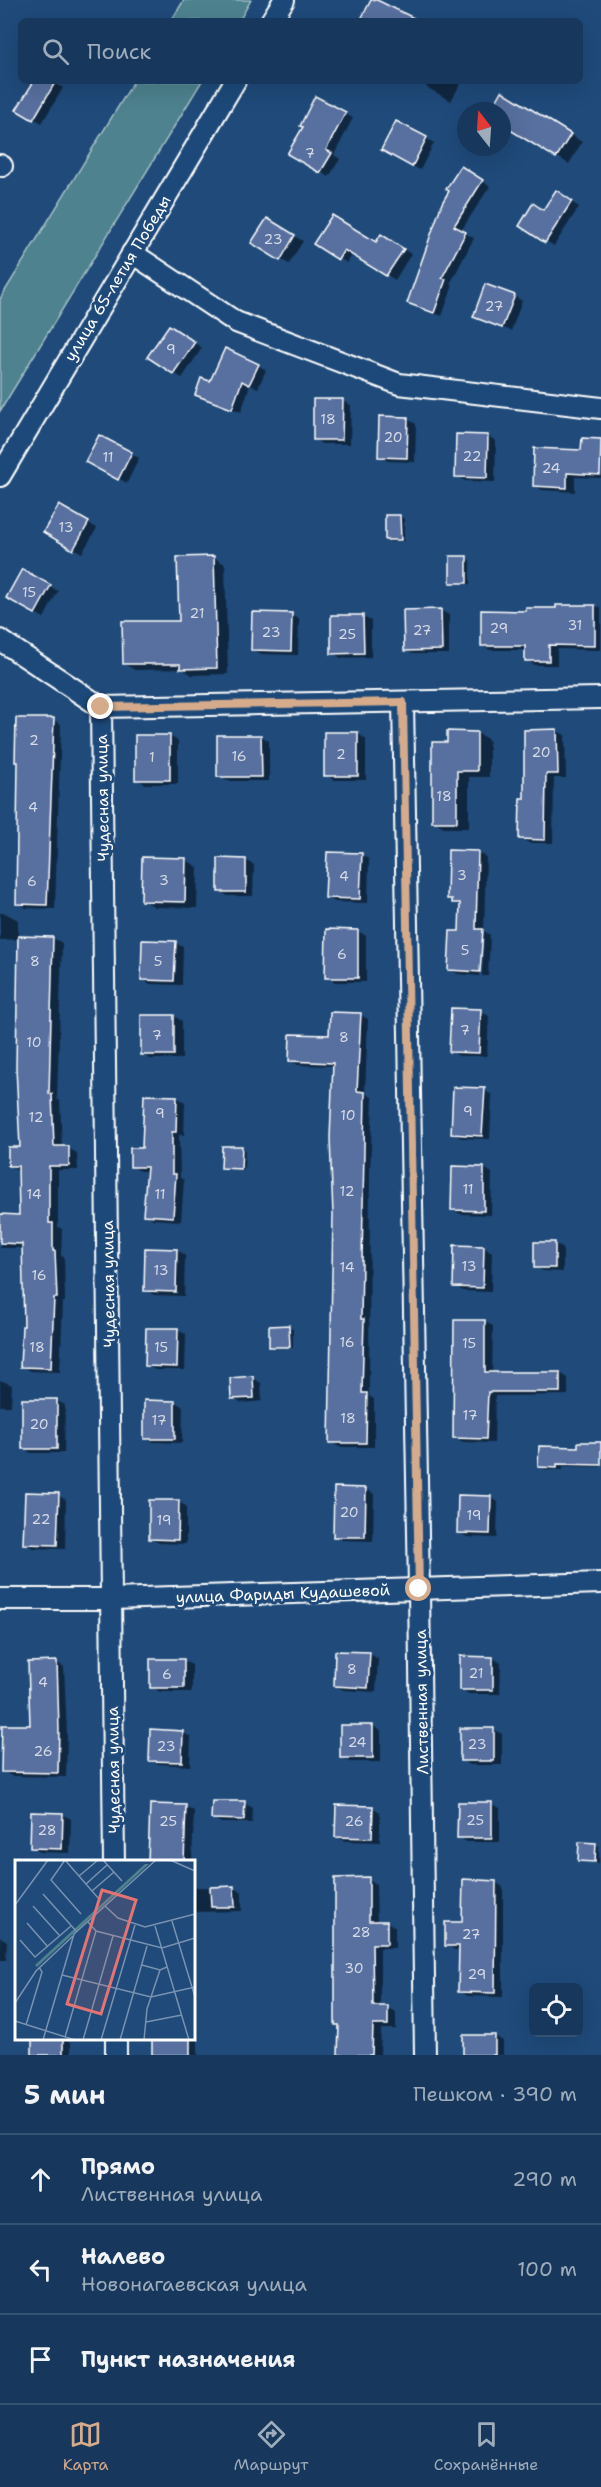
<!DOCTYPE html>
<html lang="ru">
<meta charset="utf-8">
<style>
body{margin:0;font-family:"Shantell Sans",sans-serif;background:#244365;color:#f1f3f6}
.controls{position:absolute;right:18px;bottom:18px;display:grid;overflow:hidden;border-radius:9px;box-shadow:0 6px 24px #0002}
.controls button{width:54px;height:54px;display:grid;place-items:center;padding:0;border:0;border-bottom:2px solid #365272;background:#17385c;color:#f1f3f6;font:30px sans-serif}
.compass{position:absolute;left:457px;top:102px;width:54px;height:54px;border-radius:50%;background:#17385c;box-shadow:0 6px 24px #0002;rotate:343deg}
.stop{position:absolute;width:18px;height:18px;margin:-14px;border:4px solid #d6ab8b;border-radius:50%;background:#fff}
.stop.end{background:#d6ab8b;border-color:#fff;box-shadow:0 2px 6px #0008}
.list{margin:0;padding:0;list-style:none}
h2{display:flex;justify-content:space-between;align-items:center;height:78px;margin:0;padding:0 24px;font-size:26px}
h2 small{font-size:20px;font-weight:400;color:#9eacbb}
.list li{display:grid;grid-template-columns:39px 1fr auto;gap:18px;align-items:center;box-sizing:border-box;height:90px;padding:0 24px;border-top:2px solid #365272}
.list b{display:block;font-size:22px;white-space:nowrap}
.list p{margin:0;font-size:20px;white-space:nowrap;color:#9eacbb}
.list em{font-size:20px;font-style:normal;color:#9eacbb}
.icon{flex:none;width:33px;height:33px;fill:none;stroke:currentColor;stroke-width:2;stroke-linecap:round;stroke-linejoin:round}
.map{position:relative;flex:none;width:601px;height:2055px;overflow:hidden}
.search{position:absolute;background:#17385c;box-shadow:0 6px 24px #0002;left:18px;right:18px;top:18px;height:66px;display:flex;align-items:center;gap:15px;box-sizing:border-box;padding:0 21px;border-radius:9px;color:#9eacbb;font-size:22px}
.sheet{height:348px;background:#17385c}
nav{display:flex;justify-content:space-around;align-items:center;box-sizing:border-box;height:84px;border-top:2px solid #365272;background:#17385c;font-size:16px;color:#9eacbb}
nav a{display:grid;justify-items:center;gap:3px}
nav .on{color:#d6ab8b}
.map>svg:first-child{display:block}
.green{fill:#4e828e;stroke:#a6c0c6;stroke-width:1.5}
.shadow{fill:#0007}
.building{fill:#596f9f;stroke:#fff;stroke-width:1.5}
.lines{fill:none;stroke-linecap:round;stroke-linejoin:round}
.minor-casing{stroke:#fff;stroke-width:24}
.minor{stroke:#1f4a7a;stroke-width:20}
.route{stroke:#d6ab8b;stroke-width:8}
.labels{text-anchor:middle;stroke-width:6;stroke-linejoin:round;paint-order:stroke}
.number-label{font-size:14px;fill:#d6dbe7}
.street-label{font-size:16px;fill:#fff;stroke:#1f4a7a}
.inset-road{fill:none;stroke:#7992af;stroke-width:1.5}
.view{fill:#e47373;fill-opacity:0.15;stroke:#e47373;stroke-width:3}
.inset-edge{fill:none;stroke:#fff;stroke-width:3}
</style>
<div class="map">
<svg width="601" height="2055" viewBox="0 0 601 2055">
<rect width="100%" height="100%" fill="#1f4a7a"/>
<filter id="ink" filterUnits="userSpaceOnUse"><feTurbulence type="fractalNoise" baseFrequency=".0167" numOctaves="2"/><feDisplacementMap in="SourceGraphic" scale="12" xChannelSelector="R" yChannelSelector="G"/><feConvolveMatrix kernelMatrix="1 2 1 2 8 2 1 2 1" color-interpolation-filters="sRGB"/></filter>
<g filter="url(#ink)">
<!-- green -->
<g class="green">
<polygon points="184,0 251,0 239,21 171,21"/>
<polygon points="134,81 202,81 0,411 0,299"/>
</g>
<!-- shadow -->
<g class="shadow">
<polygon points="35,81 51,81 63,88 42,123 18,109"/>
<polygon points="430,81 462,81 451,101 426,87"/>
<polygon points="316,98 353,118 334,155 340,159 329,177 289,153 305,127"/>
<polygon points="516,101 582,142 569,164 502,123 502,111 492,111"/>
<polygon points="426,138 434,143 420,170 383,150"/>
<polygon points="469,173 490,186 461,231 474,238 450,284 453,285 442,316 409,303"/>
<polygon points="556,192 579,207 554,246 546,241"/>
<polygon points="267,220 303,241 289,264 253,243"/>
<polygon points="381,236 411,254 395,280 353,254 347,263 315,243 376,244"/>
<polygon points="514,296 522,301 511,331 475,316"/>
<polygon points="177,331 202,348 182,378 149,357"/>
<polygon points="258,365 266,370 258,388 250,385 241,412 196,395 211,383"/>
<polygon points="342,401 351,405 350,444 322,444 314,439"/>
<polygon points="407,419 416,424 415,462 388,461 380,456"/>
<polygon points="458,435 488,436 496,441 495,482 465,481 457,476"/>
<polygon points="100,437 139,458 127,483 95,466"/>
<polygon points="583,440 601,441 601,478 575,477 575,492 542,490 534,485 582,452"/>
<polygon points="59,507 97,528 82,553 45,532"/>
<polygon points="400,516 404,519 404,541 390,542 387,540"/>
<polygon points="214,558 225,564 228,674 192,675 183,669 135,670 124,664 180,622"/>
<polygon points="466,558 470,560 470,584 455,584 452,582"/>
<polygon points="23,571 58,591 44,618 8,598"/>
<polygon points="558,606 601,607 601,650 557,649 557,665 535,665 526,660 526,650 490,650 482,645 527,612 558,609"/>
<polygon points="440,610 449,615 449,654 413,654 405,650"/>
<polygon points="291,615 299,619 298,655 261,654 253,650"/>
<polygon points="363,617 371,621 371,657 341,658 333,653"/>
<polygon points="53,720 61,724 55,909 26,908 18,903 20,763 16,761"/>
<polygon points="557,731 565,735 566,778 554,778 553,843 529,843 521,838 526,800"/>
<polygon points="477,733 489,740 489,777 469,777 469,828 446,828 433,821 449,743"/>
<polygon points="358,734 366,739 366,780 334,780 326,775"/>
<polygon points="169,736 178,741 178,784 145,784 136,779"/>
<polygon points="261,736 269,741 269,781 227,781 218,776"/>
<polygon points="478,853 486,857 484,931 490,935 488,976 482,976 484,931 481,929 479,976 458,974 450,970 460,933 461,906 448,898"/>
<polygon points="361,855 369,859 368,903 335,902 327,897"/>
<polygon points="186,860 198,867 197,908 155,907 143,900"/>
<polygon points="245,860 254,865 253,896 228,896 219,891"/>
<polygon points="0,913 5,913 18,920 18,938 53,938 62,943 57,1099 60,1101 62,1148 68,1148 77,1153 78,1170 58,1170 58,1227 62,1229 61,1256 64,1257 65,1302 63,1302 60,1372 31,1371 22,1366 26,1327 23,1248 0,1248 0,1216 20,1216 18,1171 9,1166 21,1148 19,939 0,940"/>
<polygon points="327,931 358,931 366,936 366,982 335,982 327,977"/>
<polygon points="175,943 183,947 182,985 150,984 142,979"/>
<polygon points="480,1011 489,1016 487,1056 459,1056 451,1051"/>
<polygon points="360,1015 368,1019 365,1093 373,1098 370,1172 369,1396 374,1399 374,1447 339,1447 331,1442 335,1066 298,1065 290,1060"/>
<polygon points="174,1016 182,1021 182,1059 150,1059 142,1054"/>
<polygon points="484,1090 492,1095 490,1139 461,1138 452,1133"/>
<polygon points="176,1097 185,1102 184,1135 179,1135 180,1178 184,1180 181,1221 153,1219 145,1214 148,1171 140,1171 132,1166"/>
<polygon points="241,1148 245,1150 244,1170 222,1167"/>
<polygon points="484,1168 492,1173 491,1215 461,1214 453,1210"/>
<polygon points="555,1244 563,1248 563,1272 543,1271 535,1267"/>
<polygon points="484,1247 492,1252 491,1292 463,1291 455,1286"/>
<polygon points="177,1250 185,1255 184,1296 154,1295 146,1290"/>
<polygon points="456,1321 485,1322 493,1326 492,1373 560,1373 568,1378 568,1395 495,1396 494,1443 463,1442 455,1437"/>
<polygon points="289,1327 293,1329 293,1348 275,1348 271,1346"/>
<polygon points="177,1330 186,1334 185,1370 155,1370 147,1365"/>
<polygon points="253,1378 261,1383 262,1401 241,1403 233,1398"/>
<polygon points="0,1380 12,1385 11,1406 0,1406"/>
<polygon points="57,1401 65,1405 64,1453 31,1453 23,1448"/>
<polygon points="175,1402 183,1407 182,1443 154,1442 145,1438"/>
<polygon points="601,1444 601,1467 563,1466 563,1470 546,1470 540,1466"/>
<polygon points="366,1489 374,1494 373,1541 342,1540 334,1536"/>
<polygon points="58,1495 66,1500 65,1549 33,1548 25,1543"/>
<polygon points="490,1497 498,1502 497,1538 467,1537 459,1532"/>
<polygon points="178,1502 186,1506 186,1544 159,1543 150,1539"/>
<polygon points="370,1654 378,1659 376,1692 343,1690 335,1685"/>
<polygon points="493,1658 501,1663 500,1694 469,1694 461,1689"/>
<polygon points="184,1661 192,1665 192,1692 160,1692 152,1687"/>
<polygon points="56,1662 64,1667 67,1735 66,1777 11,1776 3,1771 31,1727"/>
<polygon points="373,1726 381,1731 381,1762 350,1762 342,1757"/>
<polygon points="494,1730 502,1734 502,1765 470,1765 461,1760"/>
<polygon points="182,1732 191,1737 190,1766 159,1764 151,1760"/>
<polygon points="244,1803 253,1808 252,1823 221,1823 213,1818"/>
<polygon points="492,1804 500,1808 500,1842 467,1842 459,1837"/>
<polygon points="185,1806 194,1811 192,1862 139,1862 139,1860 150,1859"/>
<polygon points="372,1807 380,1812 380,1842 345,1841 337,1836"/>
<polygon points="63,1815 71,1819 70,1853 40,1852 32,1847"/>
<polygon points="596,1844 599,1846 599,1863 580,1861"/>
<polygon points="368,1879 376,1884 377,1922 387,1922 395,1927 395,1948 380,1948 380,2008 388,2008 396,2012 396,2029 381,2029 380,2055 339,2055 340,2026 337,2024"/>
<polygon points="495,1882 503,1887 503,1997 468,1996 459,1991 461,1950 455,1950 447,1945"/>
<polygon points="194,1887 234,1888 242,1892 242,1911 195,1912 194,1924"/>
<polygon points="0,1937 7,1941 6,1960 0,1960"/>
<polygon points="495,2036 503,2041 503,2055 464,2055"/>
<polygon points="194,2037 198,2040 198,2055 153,2055 153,2038"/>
<polygon points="33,2039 63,2039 71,2043 71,2055 33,2055"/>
</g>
<!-- building -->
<g class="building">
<polygon points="371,0 377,0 420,21 360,21"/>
<polygon points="34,81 56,81 33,120 16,110"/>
<polygon points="502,91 571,134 556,158 502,125 502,111 491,111"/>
<polygon points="315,96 346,112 326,150 332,153 320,173 287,154 303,127 300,126"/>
<polygon points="396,121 427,137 412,167 381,150"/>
<polygon points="461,166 483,180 454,226 466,232 442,278 446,279 434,313 407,303 442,203 449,191 446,189"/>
<polygon points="556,190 572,201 545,243 519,226 533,203 543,210"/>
<polygon points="332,215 376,242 381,234 404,249 386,276 344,250 338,260 313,244"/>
<polygon points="267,218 295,235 280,261 251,243"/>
<polygon points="485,284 515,295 502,328 473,317"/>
<polygon points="169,325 195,342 173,374 147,357"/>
<polygon points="225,348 259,364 249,385 242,381 232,409 195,395 201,378 210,381"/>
<polygon points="313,399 343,399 342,440 313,440"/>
<polygon points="379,416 408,417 407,458 378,457"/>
<polygon points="456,434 488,435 487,478 455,477"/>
<polygon points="99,435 132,452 118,480 85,462"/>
<polygon points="582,438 601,439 600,475 567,473 567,488 533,486 534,448 581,450"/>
<polygon points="59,505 89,522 73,550 43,532"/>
<polygon points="385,515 400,515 401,540 385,540"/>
<polygon points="214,556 217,668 180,669 180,664 123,664 122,621 179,621 177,557"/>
<rect x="450" y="556" width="17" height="27"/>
<polygon points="22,569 51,585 35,614 6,598"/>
<polygon points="556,605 595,605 595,646 549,645 549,661 525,661 525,646 481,646 481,610 526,611 526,608 556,608"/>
<polygon points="441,609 442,650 404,651 403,610"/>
<polygon points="252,612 292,613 291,651 251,650"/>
<polygon points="331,615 363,615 364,653 331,654"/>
<polygon points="16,718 54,718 47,905 16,904 18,762 15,762"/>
<polygon points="557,729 558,774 546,774 545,840 519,839 520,798 524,798 524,730"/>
<polygon points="447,731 477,732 477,771 457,771 457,822 432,822 432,742 447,742"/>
<rect x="324" y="732" width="34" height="44"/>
<rect x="135" y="735" width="35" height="45"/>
<polygon points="217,735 261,735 262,777 217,777"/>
<polygon points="448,850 478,851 476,929 483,929 480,972 448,970 450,931 459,931 460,903 452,903 452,899 447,899"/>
<polygon points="327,852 362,853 360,899 325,898"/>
<polygon points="142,857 186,858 185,902 141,901"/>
<polygon points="218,858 246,859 246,892 218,892"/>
<polygon points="326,929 358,930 358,978 325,978"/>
<polygon points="18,936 53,937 49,1094 52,1094 54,1146 69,1146 69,1166 49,1166 49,1223 53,1223 53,1251 55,1251 57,1298 54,1298 51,1368 20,1367 22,1326 24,1326 22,1244 0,1243 0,1214 19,1215 18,1166 8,1166 8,1147 20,1147 16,1068"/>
<polygon points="142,940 176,941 174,981 141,980"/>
<polygon points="451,1008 481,1009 479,1053 449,1052"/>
<polygon points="330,1012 361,1013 357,1091 365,1092 361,1319 364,1319 362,1393 367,1393 366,1443 329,1443 333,1215 330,1138 333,1063 289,1061 290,1034 329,1035"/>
<rect x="141" y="1015" width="33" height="40"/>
<polygon points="453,1087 485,1088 482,1136 451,1134"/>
<polygon points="144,1095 177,1096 176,1132 172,1132 172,1174 176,1174 173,1217 143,1215 147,1167 130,1167 130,1148 142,1148"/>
<polygon points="222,1146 242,1146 241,1169 221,1168"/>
<polygon points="452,1166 484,1167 484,1211 451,1210"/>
<rect x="534" y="1242" width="21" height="26"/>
<polygon points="454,1245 484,1246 483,1288 453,1287"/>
<polygon points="145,1248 177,1249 176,1292 144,1291"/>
<polygon points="454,1320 485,1320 485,1372 560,1372 560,1392 488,1392 486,1439 453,1438"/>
<polygon points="289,1325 290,1347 269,1347 269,1326"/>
<polygon points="146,1328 178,1328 177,1367 145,1366"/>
<polygon points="253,1376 254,1398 231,1399 230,1378"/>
<rect x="22" y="1399" width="35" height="50"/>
<polygon points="144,1400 175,1401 175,1439 144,1439"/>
<polygon points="578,1442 601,1442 601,1465 557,1464 557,1468 538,1467 539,1446 578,1447"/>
<polygon points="334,1487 366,1488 365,1537 333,1537"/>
<polygon points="25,1492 59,1493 57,1545 23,1544"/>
<polygon points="458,1495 491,1496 490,1534 457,1533"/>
<polygon points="149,1500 179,1500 178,1540 149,1539"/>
<polygon points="335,1651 370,1652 368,1688 334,1686"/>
<polygon points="460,1656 493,1657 493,1690 460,1690"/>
<rect x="150" y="1659" width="34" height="29"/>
<polygon points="57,1661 59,1730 58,1773 1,1772 2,1725 30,1725 28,1662"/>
<rect x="340" y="1725" width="33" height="33"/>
<rect x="460" y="1728" width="34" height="33"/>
<polygon points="150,1729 183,1731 182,1762 149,1761"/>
<polygon points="212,1801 245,1801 244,1820 211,1819"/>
<polygon points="458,1802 492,1802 492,1838 457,1838"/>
<polygon points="150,1804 186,1805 184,1862 148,1862"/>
<polygon points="336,1805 373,1806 372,1838 335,1837"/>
<polygon points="31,1812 63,1813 62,1849 30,1848"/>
<polygon points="579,1842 596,1843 595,1862 578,1861"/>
<polygon points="369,1877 369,1921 387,1921 387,1944 372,1944 373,2006 388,2006 388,2025 373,2025 372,2055 338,2055 339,2025 335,2025 335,1878"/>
<polygon points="463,1879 496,1881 495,1993 458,1992 459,1946 445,1946 445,1922 462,1922"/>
<polygon points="234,1886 235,1907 211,1907 210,1887"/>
<rect x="463" y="2035" width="32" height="20"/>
<rect x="32" y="2038" width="31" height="17"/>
<rect x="152" y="2038" width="38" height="17"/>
</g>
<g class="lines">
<defs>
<g id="minor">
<polyline points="271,21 284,0"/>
<polyline points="0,165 2,166"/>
<polyline points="132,253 236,322 399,384 601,408"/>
<polyline points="0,476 235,81"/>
<polyline points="0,640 101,707 601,698"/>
<polyline points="403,702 419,1589 425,2055"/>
<polyline points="101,707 114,1862"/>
<polyline points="0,1599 112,1599 601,1583"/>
<polyline points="116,2038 116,2055"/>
</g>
</defs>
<!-- minor casing -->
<use href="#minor" class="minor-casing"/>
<!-- minor -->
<use href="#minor" class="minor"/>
</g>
</g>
<g class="lines" filter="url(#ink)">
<!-- route -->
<polyline class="route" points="101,707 403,702 419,1589"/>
</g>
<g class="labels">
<!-- number labels -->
<g class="number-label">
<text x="310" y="158">7</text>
<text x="273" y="244">23</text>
<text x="494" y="311">27</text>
<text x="171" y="354">9</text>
<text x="328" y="424">18</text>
<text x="393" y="442">20</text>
<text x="472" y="461">22</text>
<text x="108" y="462">11</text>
<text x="551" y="473">24</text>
<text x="66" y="532">13</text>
<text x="29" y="597">15</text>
<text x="197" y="618">21</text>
<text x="575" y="630">31</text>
<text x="499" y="633">29</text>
<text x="422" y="635">27</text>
<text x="271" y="637">23</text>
<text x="347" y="639">25</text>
<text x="34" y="745">2</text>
<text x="541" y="757">20</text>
<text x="341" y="759">2</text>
<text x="239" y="761">16</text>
<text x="152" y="762">1</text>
<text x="444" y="801">18</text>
<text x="33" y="812">4</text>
<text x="462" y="880">3</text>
<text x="344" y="881">4</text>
<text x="164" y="885">3</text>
<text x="32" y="886">6</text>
<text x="465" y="955">5</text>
<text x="342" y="959">6</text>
<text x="35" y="966">8</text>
<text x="158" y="966">5</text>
<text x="465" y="1035">7</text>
<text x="157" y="1040">7</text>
<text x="344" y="1042">8</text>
<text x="34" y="1047">10</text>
<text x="468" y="1116">9</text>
<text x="160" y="1118">9</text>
<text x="348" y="1120">10</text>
<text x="36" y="1122">12</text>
<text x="468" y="1194">11</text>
<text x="347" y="1196">12</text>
<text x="34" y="1199">14</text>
<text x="160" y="1199">11</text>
<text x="469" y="1271">13</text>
<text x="347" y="1272">14</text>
<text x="161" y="1275">13</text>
<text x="39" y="1280">16</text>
<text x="347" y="1347">16</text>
<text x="469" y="1348">15</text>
<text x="37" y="1352">18</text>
<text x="161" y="1352">15</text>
<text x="470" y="1420">17</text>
<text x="348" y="1423">18</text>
<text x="159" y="1425">17</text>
<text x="39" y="1429">20</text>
<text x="349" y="1517">20</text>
<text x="474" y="1520">19</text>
<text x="41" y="1524">22</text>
<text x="164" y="1525">19</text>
<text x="352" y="1674">8</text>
<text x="476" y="1678">21</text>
<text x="167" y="1679">6</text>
<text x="43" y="1687">4</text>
<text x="357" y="1747">24</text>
<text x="477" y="1749">23</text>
<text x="166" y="1751">23</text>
<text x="43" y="1756">26</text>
<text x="475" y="1825">25</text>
<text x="168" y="1826">25</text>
<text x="354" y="1826">26</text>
<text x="47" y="1835">28</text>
<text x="361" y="1937">28</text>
<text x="471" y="1939">27</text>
<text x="354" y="1973">30</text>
<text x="477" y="1979">29</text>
</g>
<!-- street labels -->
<g class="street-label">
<text transform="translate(117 278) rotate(-59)" y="6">улица 65-летия Победы</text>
<text transform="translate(102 798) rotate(-91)" y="6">Чудесная улица</text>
<text transform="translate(108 1284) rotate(-91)" y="6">Чудесная улица</text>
<text transform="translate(283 1593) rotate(-2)" y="6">улица Фариды Кудашевой</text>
<text transform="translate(421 1702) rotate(-91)" y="6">Лиственная улица</text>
<text transform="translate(113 1770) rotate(-91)" y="6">Чудесная улица</text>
</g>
</g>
<!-- overview -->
<g transform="translate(15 1860)">
<rect width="180" height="180" fill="#1f4a7a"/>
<path d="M130,4H134L22,107L20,105Z" fill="#4e828e"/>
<path class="inset-road" d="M88,0L107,21M155,0L180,11M64,16L83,0M71,24L92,5M77,31L99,12M28,34L62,72M0,45L33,0M18,46L45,76M90,46L103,58L130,67L180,54M66,54L36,20L50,0L84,39M157,61L180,137M73,62L81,71L147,88L180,78M12,63L33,87M140,66L174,180M5,80L20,97L56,66M127,105L145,110L152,107M47,115L136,137L180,127M0,143L21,111L58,76M0,161L60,180M131,162L167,155M11,165L27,112L24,107M50,177L81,71M28,180L59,74L141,0M68,180L98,76M86,180L120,65M105,180L132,86M129,180L132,149L145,110"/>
<path class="view" d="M87,30L121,40L86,154L52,144Z"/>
<rect width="180" height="180" class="inset-edge"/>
</g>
</svg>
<div class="controls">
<button><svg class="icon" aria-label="locate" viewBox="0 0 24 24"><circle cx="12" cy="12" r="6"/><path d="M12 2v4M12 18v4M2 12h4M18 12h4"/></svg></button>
</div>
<svg class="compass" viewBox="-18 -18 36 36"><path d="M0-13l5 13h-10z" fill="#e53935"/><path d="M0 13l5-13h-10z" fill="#9eacbb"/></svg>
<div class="stop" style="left:419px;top:1589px"></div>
<div class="stop end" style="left:101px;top:707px"></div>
<div class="search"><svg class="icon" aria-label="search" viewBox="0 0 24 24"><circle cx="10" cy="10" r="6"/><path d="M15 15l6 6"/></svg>Поиск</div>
</div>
<section class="sheet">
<h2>5 мин<small>Пешком · 390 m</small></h2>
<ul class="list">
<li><svg class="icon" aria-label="ahead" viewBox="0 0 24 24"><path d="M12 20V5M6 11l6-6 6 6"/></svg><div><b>Прямо</b><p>Лиственная улица</p></div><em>290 m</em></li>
<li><svg class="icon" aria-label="left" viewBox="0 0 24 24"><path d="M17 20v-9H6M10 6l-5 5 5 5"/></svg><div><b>Налево</b><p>Новонагаевская улица</p></div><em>100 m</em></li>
<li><svg class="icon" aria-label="arrive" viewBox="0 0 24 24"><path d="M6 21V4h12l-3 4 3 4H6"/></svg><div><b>Пункт назначения</b></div></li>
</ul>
</section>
<nav>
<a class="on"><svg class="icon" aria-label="map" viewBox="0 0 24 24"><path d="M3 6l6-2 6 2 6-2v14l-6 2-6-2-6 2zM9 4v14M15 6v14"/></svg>Карта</a>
<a><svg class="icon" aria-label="directions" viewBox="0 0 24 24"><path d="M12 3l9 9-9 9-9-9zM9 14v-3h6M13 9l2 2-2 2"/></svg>Маршрут</a>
<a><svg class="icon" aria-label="saved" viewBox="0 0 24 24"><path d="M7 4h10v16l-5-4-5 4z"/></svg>Сохранённые</a>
</nav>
